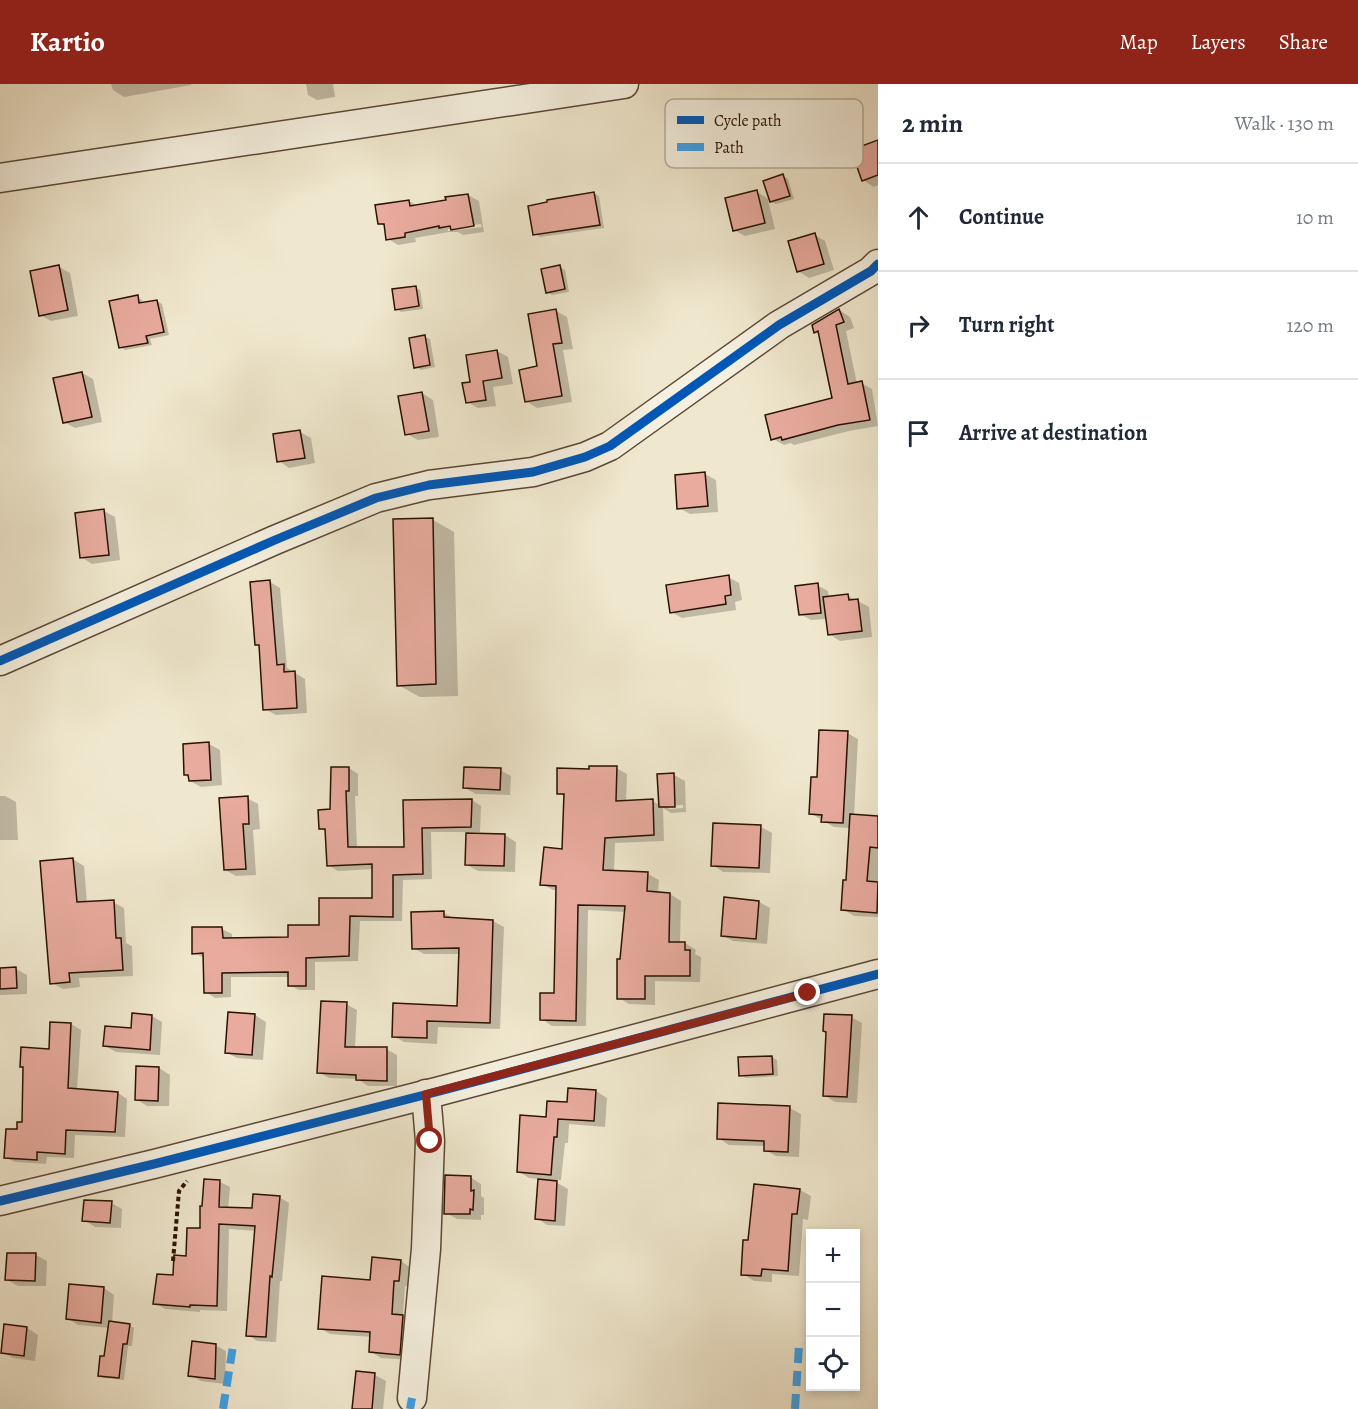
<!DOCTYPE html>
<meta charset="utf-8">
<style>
body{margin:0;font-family:Alegreya,serif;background:#f2f2f3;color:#1f2937}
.controls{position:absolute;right:18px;bottom:18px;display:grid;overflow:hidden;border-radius:0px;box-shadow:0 3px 9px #0003}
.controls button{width:54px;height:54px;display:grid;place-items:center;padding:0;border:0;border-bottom:2px solid #e0e1e3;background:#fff;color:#1f2937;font:30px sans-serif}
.stop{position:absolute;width:18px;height:18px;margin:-14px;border:4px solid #8f2418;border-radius:50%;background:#fff}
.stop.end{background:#8f2418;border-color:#fff;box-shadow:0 2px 6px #0008}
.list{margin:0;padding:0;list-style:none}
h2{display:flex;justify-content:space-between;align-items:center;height:78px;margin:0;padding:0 24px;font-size:26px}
h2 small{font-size:20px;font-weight:400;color:#747a83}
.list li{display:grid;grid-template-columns:39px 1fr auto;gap:18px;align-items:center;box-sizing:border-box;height:108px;padding:0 24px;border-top:2px solid #e0e1e3}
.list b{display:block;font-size:22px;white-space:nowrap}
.list em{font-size:20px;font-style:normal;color:#747a83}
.icon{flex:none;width:33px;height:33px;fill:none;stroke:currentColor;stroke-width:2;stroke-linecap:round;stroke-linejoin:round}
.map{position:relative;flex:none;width:878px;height:1325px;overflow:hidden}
header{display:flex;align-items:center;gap:36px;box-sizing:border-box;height:84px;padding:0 30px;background:#8f2418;color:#fff}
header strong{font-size:28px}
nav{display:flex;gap:33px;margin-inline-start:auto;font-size:21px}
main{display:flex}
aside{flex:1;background:#fff}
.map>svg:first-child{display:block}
.shadow{fill:#0003;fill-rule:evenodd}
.building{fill:#e8ab9e;stroke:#291100;stroke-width:1.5}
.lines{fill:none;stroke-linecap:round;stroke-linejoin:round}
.minor-casing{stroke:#5b4734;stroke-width:31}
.path{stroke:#291100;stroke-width:4;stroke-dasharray:4.5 3;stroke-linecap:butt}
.minor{stroke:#f5f0df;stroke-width:28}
.quiet{stroke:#3ea1e9;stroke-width:8;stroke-dasharray:15 8;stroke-linecap:butt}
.cycleway-casing{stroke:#f5f0df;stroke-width:13}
.cycleway{stroke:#0057b8;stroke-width:9}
.route{stroke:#8f2418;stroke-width:8}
.key{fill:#f5f0df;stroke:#b8ad9c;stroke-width:1.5}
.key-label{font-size:16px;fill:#291100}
</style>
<header>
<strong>Kartio</strong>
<nav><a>Map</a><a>Layers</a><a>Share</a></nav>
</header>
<main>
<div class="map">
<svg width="878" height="1325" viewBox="0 0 878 1325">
<rect width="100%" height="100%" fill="#f0e8ce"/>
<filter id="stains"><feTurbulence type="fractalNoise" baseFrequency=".00333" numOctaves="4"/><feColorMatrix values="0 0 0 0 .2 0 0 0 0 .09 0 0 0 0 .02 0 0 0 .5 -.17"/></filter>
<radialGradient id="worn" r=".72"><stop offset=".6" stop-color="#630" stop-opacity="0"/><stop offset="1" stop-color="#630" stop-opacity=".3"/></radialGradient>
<!-- shadow -->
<g class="shadow">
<polygon points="111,0 191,0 191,1 124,13 113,6"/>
<polygon points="306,0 333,0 335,13 317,16 308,11"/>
<polygon points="878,59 878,101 874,103 863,96"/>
<polygon points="783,92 788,95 794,115 776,120 768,116 775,145 745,152 734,146 757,108 770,116"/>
<polygon points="594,109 599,112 604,144 540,153 535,150"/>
<path d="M468,111L479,117L484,148L463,151L458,148H449L415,154L416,158L398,161L388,155L386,143L380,139L409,117L418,122ZM481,140L482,143L448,147V145Z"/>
<polygon points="815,151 825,157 834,186 809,194 798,187"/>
<polygon points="59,183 70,189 78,232 51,237 40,231"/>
<polygon points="560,183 565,186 569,208 552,211 547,208"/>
<polygon points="415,203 420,206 423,225 401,228 396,225"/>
<polygon points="137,213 142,216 143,220 157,217 162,220 169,251 150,255 152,261 125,266 120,263"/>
<polygon points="839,226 850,233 854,244 846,247 857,300 861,299 872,305 878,342 849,347 794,361 791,359 784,361 773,355 834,315 821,251 815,248"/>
<polygon points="556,227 567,233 573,265 563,266 572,318 537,324 526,317"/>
<polygon points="425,253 430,255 435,283 421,286 416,283"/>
<polygon points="497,267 508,273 513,300 493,303 496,322 478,324 467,318 472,299"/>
<polygon points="82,289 93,295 102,338 75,344 64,338"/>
<polygon points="422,309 433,316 439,353 418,356 407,350"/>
<polygon points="300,348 311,354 315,379 289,384 279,377"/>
<polygon points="705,390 716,396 718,428 690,430 679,424"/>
<polygon points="104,427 115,433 120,476 92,480 81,473"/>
<polygon points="433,436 454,448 458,612 420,613 398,601"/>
<polygon points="728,493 739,499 742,516 735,518 736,526 682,534 671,528"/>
<polygon points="270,498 280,504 287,584 305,595 307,629 276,631 265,625 261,563 256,560"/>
<polygon points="817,501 828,507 829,514 848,512 869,523 872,553 840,557 829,550 827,535 811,536 800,530"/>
<polygon points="847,649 858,655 854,732 878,733 878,833 854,832 843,825 847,798 850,744 834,743 810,729 819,695"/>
<polygon points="209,660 220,666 222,701 201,703 190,697 190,693 186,690"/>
<polygon points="349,684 358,690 358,712 355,712 357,764 406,765 405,717 472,716 481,722 480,748 469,748 469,751 505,751 516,758 515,788 478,787 467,781 468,748 431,748 432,795 403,796 402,837 360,837 358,877 315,878 315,906 299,906 289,901 289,893 231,893 231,913 215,914 206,908 205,874 193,869 222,845 232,850 232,856 289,855 321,842 373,815 374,785 338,787 328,781 327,748 320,744 332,727"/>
<path d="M616,684L627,690L626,718L652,717L660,721L674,691L685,697L686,728L671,729L663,724L664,757L615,759L614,788L648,790L659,796L658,809L670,810L681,817L680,859H685L696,866L695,870L701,873L700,898L655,897V921L629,920L619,914L626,828L588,826L586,942H552L542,935L556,911L558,806H553L542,800L563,767L566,713L558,709L590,686ZM683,721V724L669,725V722Z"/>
<polygon points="500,686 511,692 510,711 476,710 465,704"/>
<polygon points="0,712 5,712 16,718 18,756 0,756"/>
<polygon points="247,714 258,720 260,745 253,746 256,791 236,792 225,786"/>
<polygon points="761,743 772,749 770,789 723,788 713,781"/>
<polygon points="73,775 84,782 87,819 113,818 124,824 126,859 132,862 133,892 79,894 80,903 63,905 52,899"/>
<polygon points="759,818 770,824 767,860 733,857 722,851"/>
<polygon points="413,829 444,829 455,835 493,837 504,843 500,945 438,943 437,960 404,958 393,952 395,921 459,924 460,870 424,870 413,864"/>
<polygon points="16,885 27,891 27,910 0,911 0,886"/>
<polygon points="346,920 357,926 355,964 386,965 397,971 397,1002 368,1002 357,995 329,994 318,988"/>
<polygon points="229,929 255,931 266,938 263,976 237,974 226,968"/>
<polygon points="152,932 162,938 160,971 116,968 105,962 133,946"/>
<polygon points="851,933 862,939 857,1019 835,1018 824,1011"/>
<polygon points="71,940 81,946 77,1006 118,1009 127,1015 125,1053 75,1051 74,1074 47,1073 46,1080 15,1078 5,1073 23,1039 50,967"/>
<polygon points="772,973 777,976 778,992 746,994 741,991 740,974"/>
<polygon points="159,984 170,991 169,1022 147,1022 136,1015"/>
<polygon points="570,1005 596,1007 607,1014 605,1043 569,1040 568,1059 565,1059 561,1096 552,1096 568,1105 565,1142 547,1141 537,1134 539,1095 529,1094 518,1087 548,1034 569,1020"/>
<polygon points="720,1021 790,1024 801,1030 799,1073 776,1072 765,1066 765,1062 729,1061 718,1054"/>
<polygon points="470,1093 481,1100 481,1112 484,1114 484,1131 481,1131 481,1136 457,1135 446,1129"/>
<polygon points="220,1098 230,1103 228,1125 253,1126 279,1113 289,1119 282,1197 280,1197 276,1258 257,1257 248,1251 256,1147 229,1145 227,1227 200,1226 200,1228 165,1225 155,1219 188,1174"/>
<polygon points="800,1106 811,1112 808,1136 803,1135 799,1192 772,1190 772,1198 754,1197 743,1190 749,1158"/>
<polygon points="111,1119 122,1125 121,1144 95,1143 84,1136"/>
<polygon points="36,1171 47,1177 46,1202 18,1202 7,1196"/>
<polygon points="401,1177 411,1184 410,1203 405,1202 403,1232 414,1239 410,1276 381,1274 370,1267 372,1253 330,1250 320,1244"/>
<polygon points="104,1204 114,1211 112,1239 129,1241 134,1244 132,1262 128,1262 124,1296 104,1294 99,1291 106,1274 110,1244 78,1241 67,1234"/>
<polygon points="27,1244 38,1251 35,1277 13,1274 2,1268"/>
<polygon points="215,1261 226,1267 225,1300 201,1297 190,1291"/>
<polygon points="357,1289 375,1291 386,1297 383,1325 354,1325"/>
</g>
<!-- building -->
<g class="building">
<polygon points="878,56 878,91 862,97 851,66"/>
<polygon points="783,90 790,112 770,118 763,97"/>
<polygon points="757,106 765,139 733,147 725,114"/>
<polygon points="594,108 600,141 533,151 528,122 547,118 547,116"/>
<polygon points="468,110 474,142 451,146 450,142 439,144 439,142 405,149 405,153 386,156 384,140 378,140 375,121 409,116 410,122 446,116 445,113"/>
<polygon points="815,149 824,180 797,188 788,157"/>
<polygon points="59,181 68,226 39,232 30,187"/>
<polygon points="560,181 565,205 546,209 541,185"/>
<polygon points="416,202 419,222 395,226 392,205"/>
<polygon points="138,211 139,219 157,216 164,248 146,252 148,259 119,264 109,217"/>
<polygon points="556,225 562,259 553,260 562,312 525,318 519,286 537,282 528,230"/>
<polygon points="839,225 844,238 836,241 848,300 862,297 870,336 838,341 782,356 781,353 771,356 765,331 832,314 818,247 814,249 812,241"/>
<polygon points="425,251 430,281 414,284 409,254"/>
<polygon points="497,266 502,294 483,297 486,316 466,319 462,299 470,298 466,271"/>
<polygon points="82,288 92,333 63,339 53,294"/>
<polygon points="422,308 429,347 405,351 398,312"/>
<polygon points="300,346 305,374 277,378 273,350"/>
<polygon points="705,388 708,422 677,425 675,391"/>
<polygon points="104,425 109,471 80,474 75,429"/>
<polygon points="433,434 436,600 397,602 393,435"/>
<polygon points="729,491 731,511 725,512 726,520 670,529 666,501"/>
<polygon points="270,496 277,581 284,580 284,588 295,587 297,624 263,626 259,561 255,561 250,498"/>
<polygon points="818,499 821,529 799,531 795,502"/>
<polygon points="848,510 849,516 858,515 862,547 828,551 823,513"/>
<polygon points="819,646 848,647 843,739 821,738 822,731 809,730 811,693 817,693"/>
<polygon points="209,658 211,696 189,697 188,691 184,691 183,660"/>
<polygon points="589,682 617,682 616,717 653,715 654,751 605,754 603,786 648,788 647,807 670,809 669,858 685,858 685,866 690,866 690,892 645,892 645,915 617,915 617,875 620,875 625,822 578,821 576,937 540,936 540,909 554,909 556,802 540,801 544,763 562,765 564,710 557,710 557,684 589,685"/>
<polygon points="331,683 349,683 349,707 346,707 348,763 404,763 403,716 472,715 471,743 422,744 423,790 393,791 393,833 350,832 349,872 306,874 306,902 288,902 288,888 222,889 222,909 204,909 203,869 192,870 192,843 222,843 223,854 288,853 288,841 319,841 319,814 372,814 372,780 327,782 325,745 319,745 318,726 330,725"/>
<polygon points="464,683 501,684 500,706 463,704"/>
<polygon points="674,689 675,723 659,723 657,690"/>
<polygon points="248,712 249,740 243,740 246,785 224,786 219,714"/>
<polygon points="850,730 878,732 878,764 870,763 867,797 878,798 877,829 841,826 843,796 846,796"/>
<polygon points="713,739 761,741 759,784 711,782"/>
<polygon points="466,749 505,750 504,782 465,781"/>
<polygon points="73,774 77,818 114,816 116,854 121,854 123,886 69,889 70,898 50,900 40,777"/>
<polygon points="724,813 759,817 756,855 721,852"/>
<polygon points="444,827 444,833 493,836 490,939 427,937 427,954 392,953 393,919 457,922 459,864 412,865 411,828"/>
<polygon points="16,883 17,904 0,905 0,884"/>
<polygon points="321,917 347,918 345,963 387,963 387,997 356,996 356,991 317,989"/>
<polygon points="228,928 255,930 252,971 225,969"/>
<polygon points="132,929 152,931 150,966 103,962 105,942 131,944"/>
<polygon points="824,930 852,931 847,1013 823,1012 826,948 823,947"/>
<polygon points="50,938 71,939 68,1004 118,1008 115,1048 66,1046 65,1070 37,1068 37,1076 4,1074 6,1045 17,1045 17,1038 22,1038 23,983 20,983 21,963 49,965"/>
<polygon points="772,972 773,990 739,992 738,973"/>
<polygon points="136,982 159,983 158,1017 135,1016"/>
<polygon points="568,1004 596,1006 594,1037 558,1035 557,1053 554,1053 551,1091 517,1088 520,1031 546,1033 547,1017 567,1018"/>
<polygon points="718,1019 790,1022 788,1068 764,1067 764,1057 717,1055"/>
<polygon points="445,1091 471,1092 471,1107 474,1106 473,1126 470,1125 470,1130 444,1130"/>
<polygon points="204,1095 220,1096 219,1123 252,1124 253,1110 280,1112 272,1193 270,1192 266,1253 246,1252 255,1142 219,1140 217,1222 190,1221 190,1223 153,1220 157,1190 173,1191 174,1171 186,1172 187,1144 200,1144 200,1122 202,1122"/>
<polygon points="538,1095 557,1097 555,1137 535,1135"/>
<polygon points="754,1100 800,1105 797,1130 792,1130 788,1187 762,1185 761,1192 741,1191 743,1156 748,1156"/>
<polygon points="84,1116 112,1117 110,1139 82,1137"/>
<polygon points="7,1169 36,1169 35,1197 5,1196"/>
<polygon points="372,1173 401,1176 399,1197 394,1197 392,1230 403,1231 400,1271 369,1268 370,1248 318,1245 322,1192 370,1196"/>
<polygon points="69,1200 104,1203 101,1239 66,1235"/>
<polygon points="109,1237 130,1240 127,1260 123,1260 119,1294 98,1292 100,1272 104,1272"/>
<polygon points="4,1240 27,1243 24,1272 1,1269"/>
<polygon points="192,1257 216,1260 215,1295 188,1292"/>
<polygon points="356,1287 375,1289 372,1325 352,1325"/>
</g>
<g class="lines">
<defs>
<g id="minor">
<polyline points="0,94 624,0"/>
<polyline points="0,577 275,456 376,414 429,401 533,388 585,373 610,362 779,241 871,187 878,180"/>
<polyline points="0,1117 154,1080 440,1007 878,890"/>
<polyline points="412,1314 426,1165 430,1057 426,1010"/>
</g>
</defs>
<!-- minor casing -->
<use href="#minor" class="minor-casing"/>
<!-- path -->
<polyline class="path" points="173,1177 179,1107 187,1097"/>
<!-- minor -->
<use href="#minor" class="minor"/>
<!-- quiet -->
<g class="quiet">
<polyline points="223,1325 233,1262"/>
<polyline points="410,1325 412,1314"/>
<polyline points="795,1325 799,1261"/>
</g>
<defs>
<g id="cycleway">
<polyline points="0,577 275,456 376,414 429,401 533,388 585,373 610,362 779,241 871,187 878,180"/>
<polyline points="0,1117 154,1080 440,1007 878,890"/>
</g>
</defs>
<!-- cycleway casing -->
<use href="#cycleway" class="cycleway-casing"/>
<!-- cycleway -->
<use href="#cycleway" class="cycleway"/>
</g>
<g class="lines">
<!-- route -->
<polyline class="route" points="430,1057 426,1010 808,909"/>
</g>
<!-- legend -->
<rect x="665" y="15" width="198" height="69" rx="9" class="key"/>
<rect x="677" y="32" width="27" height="8" fill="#0057b8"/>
<rect x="677" y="59" width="27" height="8" fill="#3ea1e9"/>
<g class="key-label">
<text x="714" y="42">Cycle path</text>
<text x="714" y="69">Path</text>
</g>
<rect width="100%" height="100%" filter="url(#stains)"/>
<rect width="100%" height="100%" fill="url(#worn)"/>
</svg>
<div class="controls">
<button>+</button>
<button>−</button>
<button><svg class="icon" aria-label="locate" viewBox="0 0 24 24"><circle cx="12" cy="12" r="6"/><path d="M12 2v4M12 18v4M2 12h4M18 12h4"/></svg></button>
</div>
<div class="stop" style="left:430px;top:1057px"></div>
<div class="stop end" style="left:808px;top:909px"></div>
</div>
<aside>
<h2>2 min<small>Walk · 130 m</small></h2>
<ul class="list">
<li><svg class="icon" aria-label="ahead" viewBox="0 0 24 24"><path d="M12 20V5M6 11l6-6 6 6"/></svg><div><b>Continue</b></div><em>10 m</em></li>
<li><svg class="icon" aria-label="right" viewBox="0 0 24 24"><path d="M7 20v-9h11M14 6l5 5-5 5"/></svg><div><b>Turn right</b></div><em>120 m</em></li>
<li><svg class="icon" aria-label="arrive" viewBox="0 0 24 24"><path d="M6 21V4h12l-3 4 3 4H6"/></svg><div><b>Arrive at destination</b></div></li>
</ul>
</aside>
</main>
